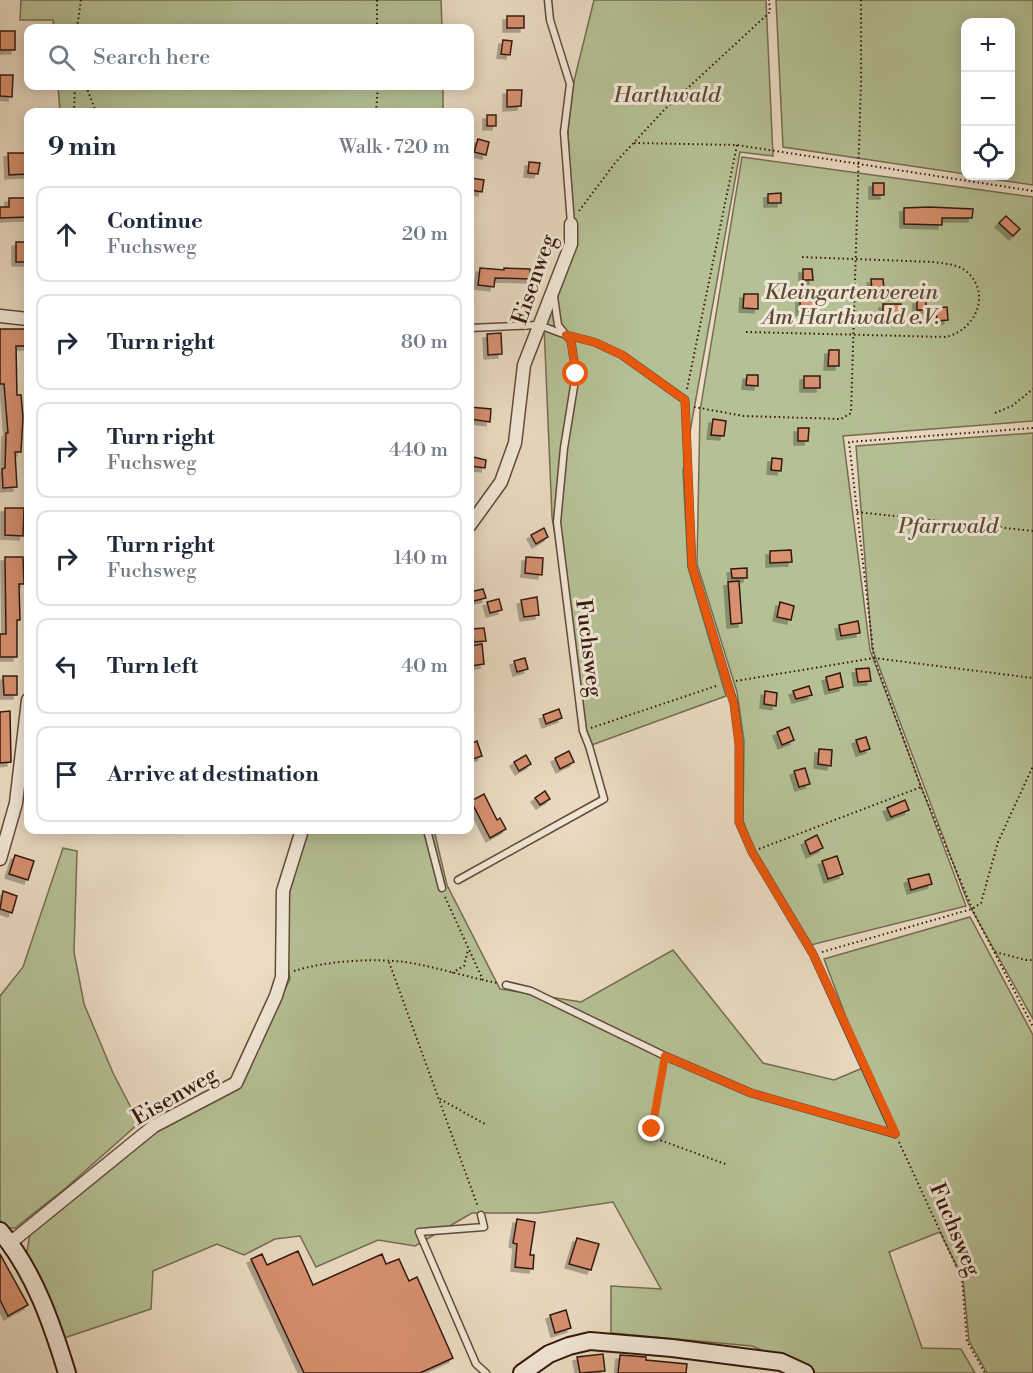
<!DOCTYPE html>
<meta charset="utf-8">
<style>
body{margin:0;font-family:"Libre Bodoni",serif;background:#f6f6f7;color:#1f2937}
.controls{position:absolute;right:18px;top:18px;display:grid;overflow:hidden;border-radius:12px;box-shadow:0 3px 15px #0003}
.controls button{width:54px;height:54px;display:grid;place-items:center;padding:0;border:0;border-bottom:2px solid #e0e1e3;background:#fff;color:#1f2937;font:30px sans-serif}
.stop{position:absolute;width:18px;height:18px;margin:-14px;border:4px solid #ea580c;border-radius:50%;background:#fff}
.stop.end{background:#ea580c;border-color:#fff;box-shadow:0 2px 6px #0008}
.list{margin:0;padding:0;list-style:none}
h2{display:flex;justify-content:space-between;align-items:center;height:78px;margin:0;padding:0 24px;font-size:26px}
h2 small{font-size:20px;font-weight:400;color:#747a83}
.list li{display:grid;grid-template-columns:39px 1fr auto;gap:18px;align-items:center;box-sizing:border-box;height:96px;margin:0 12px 12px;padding:0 12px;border:2px solid #e0e1e3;border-radius:12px}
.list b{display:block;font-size:22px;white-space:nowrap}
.list p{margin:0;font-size:20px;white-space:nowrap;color:#747a83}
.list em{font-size:20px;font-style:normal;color:#747a83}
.icon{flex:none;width:33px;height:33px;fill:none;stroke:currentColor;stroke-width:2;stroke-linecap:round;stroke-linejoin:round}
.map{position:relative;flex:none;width:1033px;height:1373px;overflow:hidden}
.search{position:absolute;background:#fff;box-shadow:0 3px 15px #0003;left:24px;top:24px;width:450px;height:66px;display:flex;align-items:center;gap:15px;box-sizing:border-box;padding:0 21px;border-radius:12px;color:#747a83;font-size:22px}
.panel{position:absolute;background:#fff;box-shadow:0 3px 15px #0003;left:24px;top:108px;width:450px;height:726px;border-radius:12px}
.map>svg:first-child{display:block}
.green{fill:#b5c195;stroke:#756c51;stroke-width:1.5}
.building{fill:#d89171;stroke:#35180d;stroke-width:1.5;filter:url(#shadow)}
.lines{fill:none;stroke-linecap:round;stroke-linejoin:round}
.lane-casing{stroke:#62493a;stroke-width:9}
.street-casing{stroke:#62493a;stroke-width:15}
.secondary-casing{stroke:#35180d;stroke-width:20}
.path{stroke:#35180d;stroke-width:2;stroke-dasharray:1.5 3;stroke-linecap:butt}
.lane{stroke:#f2e8d8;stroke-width:6}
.street{stroke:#f2e8d8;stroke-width:12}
.secondary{stroke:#f2e8d8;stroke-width:16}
.route{stroke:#ea580c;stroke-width:8}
.labels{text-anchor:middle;stroke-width:6;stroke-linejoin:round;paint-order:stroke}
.park-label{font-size:22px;font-style:italic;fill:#5b4b36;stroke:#f2e8d8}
.street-label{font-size:22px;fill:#35180d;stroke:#f2e8d8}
</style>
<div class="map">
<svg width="1033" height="1373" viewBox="0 0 1033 1373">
<defs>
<filter id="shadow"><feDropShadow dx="-4" dy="4" stdDeviation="0" flood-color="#0004"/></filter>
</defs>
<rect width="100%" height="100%" fill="#ebdcc3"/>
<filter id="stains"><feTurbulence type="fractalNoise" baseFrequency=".00333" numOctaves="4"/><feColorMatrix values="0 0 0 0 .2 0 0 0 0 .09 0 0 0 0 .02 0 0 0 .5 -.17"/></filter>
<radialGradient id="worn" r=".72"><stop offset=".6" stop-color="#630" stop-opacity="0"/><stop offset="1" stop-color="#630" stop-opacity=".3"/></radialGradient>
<!-- green -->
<g class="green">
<polygon points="21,0 441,0 442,28 54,28 53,20 20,20"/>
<polygon points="594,0 766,0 773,156 740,152 683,471 688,567 726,696 589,746 552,517 544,325 573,242 568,131 573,85"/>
<polygon points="776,0 1033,0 1033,185 972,176 1010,176 1010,22 966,22 965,174 783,147"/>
<polygon points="58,86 443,86 443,112 60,112"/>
<polygon points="742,157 1033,197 1033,421 843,436 870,650 966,906 811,945 752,845 743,821 744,741 737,692 697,564 700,411"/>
<polygon points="1033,433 1033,1019 968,903 872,648 856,446"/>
<polygon points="306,830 434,830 447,885 500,989 581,1002 673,950 763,1063 834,1080 865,1067 824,959 970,917 1033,1035 1033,1373 987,1373 969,1341 963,1279 940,1232 889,1252 922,1348 961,1349 975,1373 815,1373 752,1346 611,1333 611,1286 661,1289 613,1202 539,1213 472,1213 415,1246 378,1240 316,1267 300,1236 275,1239 244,1255 217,1244 153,1271 151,1309 64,1338 26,1257 30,1234 156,1128 238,1086 290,979 287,960 287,888"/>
<polygon points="63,848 77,851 74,952 84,1004 113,1073 139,1123 67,1187 15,1228 6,1228 0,1220 0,996 23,967"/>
</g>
<!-- building -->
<g class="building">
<rect x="507" y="16" width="17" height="12"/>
<rect x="0" y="31" width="15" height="19"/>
<polygon points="503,40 512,41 510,55 501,54"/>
<polygon points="0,75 13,75 12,97 0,96"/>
<polygon points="507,90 522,90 521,106 507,107"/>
<rect x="487" y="115" width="9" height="11"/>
<polygon points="478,139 489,142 486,155 474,152"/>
<polygon points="8,153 25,153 26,162 28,162 28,174 9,175"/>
<polygon points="529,162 540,163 538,174 528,173"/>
<polygon points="470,178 484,180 482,192 470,190"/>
<rect x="873" y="183" width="11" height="12"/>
<polygon points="781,193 781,203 768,203 768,194"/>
<polygon points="9,198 28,198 28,217 0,218 0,207 9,207"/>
<polygon points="904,208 929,207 973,209 972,218 942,218 942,225 904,224"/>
<polygon points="1006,216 1020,229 1013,236 999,223"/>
<rect x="16" y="242" width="12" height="20"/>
<polygon points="480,268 504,270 504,268 530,269 530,279 495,278 494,287 478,285"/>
<polygon points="803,269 812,269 813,280 803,280"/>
<polygon points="871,279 883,279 884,289 872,290"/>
<polygon points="744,294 758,294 758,309 743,308"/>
<polygon points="800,299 815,300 815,312 800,311"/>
<rect x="917" y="300" width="9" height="10"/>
<polygon points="883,304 901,304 900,314 883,314"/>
<polygon points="947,307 948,320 937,321 936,308"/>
<polygon points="0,329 28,329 28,346 16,346 17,395 21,395 23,417 21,452 15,452 17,487 3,488 2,469 5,468 6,433 8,433 4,384 0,384"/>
<polygon points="501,333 502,354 488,355 487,334"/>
<polygon points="829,350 839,350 839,366 828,366"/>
<polygon points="747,375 758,375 758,386 746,385"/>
<rect x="804" y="376" width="16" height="12"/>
<polygon points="470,407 491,409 490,422 470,419"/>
<polygon points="713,419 726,421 724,436 711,435"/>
<polygon points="798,428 809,428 808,441 798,441"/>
<polygon points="473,457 486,460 485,468 471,466"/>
<polygon points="772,458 782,459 781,471 771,470"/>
<polygon points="5,508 24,508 23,536 5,535"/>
<polygon points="544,528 548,537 536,544 531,535"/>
<polygon points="791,550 792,562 770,563 770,551"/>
<polygon points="5,557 23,557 24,584 19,584 20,620 17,620 17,657 0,657 0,634 6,634"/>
<polygon points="526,557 543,558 542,575 525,573"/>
<polygon points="747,568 747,578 732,578 731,569"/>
<polygon points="739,581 742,623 731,624 728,582"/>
<polygon points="483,589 486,598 470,602 470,592"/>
<polygon points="537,597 539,615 524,617 521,600"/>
<polygon points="499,599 502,610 490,613 487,602"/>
<polygon points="780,602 794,606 791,620 777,617"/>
<polygon points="858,621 860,633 841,636 839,625"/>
<polygon points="484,628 486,641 474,642 472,629"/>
<polygon points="482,644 484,664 470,666 470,646"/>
<polygon points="525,658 528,669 517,672 514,661"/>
<polygon points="869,668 871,681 858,682 856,669"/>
<polygon points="840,673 843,687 829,690 826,677"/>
<polygon points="3,676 17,676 17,695 4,695"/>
<polygon points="809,686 812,695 796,699 793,691"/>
<polygon points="765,691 777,693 776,706 764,704"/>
<polygon points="559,709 562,718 546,724 543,715"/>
<polygon points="10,711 11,762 0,763 0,712"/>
<polygon points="789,727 794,740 782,745 777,732"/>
<polygon points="866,737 870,749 860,752 856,740"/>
<polygon points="477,741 482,756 470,760 470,744"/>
<polygon points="819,749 832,750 831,766 818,764"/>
<polygon points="569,751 574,762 560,769 555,758"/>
<polygon points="526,755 531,764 519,771 514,762"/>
<polygon points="805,768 810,784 799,787 794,771"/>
<polygon points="545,791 550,799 540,805 535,798"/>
<polygon points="484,794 497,820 500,818 506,829 490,838 471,801"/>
<polygon points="905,800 909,810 891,817 887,808"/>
<polygon points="817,835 823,848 810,854 805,841"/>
<polygon points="15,855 34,861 28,880 9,874"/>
<polygon points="837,856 843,874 828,879 822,861"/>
<polygon points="929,874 932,884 911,890 908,879"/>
<polygon points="3,891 17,896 12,913 0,909"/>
<polygon points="517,1219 535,1222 530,1255 534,1255 533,1269 515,1267 517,1244 513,1243"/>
<polygon points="577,1238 599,1244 591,1270 569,1264"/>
<polygon points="298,1251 313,1285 382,1254 386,1264 399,1259 409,1281 417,1277 453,1358 420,1373 304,1373 251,1259 262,1254 267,1265"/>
<polygon points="0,1254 28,1305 8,1316 0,1300"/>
<polygon points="566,1310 571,1328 555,1333 550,1315"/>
<polygon points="603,1354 605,1371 580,1373 577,1357"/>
<polygon points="620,1355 646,1357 646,1360 687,1364 686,1373 618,1373"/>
</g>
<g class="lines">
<defs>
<g id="lane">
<polyline points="548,0 550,20 570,84 564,132 571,224"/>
<polyline points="554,297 558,325 566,335 594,342 622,355 685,400 692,566 734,704 739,744 739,822 752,852 813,954 895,1134"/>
<polyline points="427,830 442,888"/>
<polyline points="458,880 604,799 589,746 583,731 557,522 564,448 576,374 571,341 566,335 539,325 470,328"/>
<polyline points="506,985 531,991 665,1056 751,1093 895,1134"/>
<polyline points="481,1215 484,1227 419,1232 476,1364 486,1373"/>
</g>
<g id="street">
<polyline points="0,316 28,319"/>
<polyline points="470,525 501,482 515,443 524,365 571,244 571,224"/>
<polyline points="0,859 16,803 28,700"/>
<polyline points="10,1243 154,1126 236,1083 276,996 282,977 283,891 302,830"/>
</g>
<g id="secondary">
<path d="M0,1231C34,1271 52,1324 67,1373"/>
<polyline points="522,1373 549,1354 569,1346 590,1341 672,1348 781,1362 805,1373"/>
</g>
</defs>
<!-- lane casing -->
<use href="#lane" class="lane-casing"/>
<!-- street casing -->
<use href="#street" class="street-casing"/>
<!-- secondary casing -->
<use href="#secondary" class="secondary-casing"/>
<!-- path -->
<g class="path">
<polyline points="377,0 377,28"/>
<polyline points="77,28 81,0"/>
<polyline points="86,86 96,112"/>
<polyline points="74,112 75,86"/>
<polyline points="376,112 378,86"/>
<polyline points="634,143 737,145 1033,191"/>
<polyline points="579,211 615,163 665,109 770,12 769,0"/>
<path d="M746,332L946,337C976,330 992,293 966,271C957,264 945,264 934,262L800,257"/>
<polyline points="687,389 737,145"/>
<polyline points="694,407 744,416 841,419 851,413 861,82 861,0"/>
<polyline points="995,413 1012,406 1033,389"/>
<polyline points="1033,428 849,442 874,658 921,787 974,913 1033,1027"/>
<polyline points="857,512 1033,531"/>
<polyline points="736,681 874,658 1033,678"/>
<polyline points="591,728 719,685"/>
<polyline points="759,849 921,787"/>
<polyline points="445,897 483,980 497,983"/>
<polyline points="822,952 972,909 981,903 998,842 1033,766"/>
<polyline points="995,952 1026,960 1033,960"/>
<polyline points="389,962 478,1207"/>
<path d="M294,971C326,961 371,958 405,962C431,966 457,974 483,980"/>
<polyline points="452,973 464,966 468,950"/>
<polyline points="664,1064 652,1129 657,1139 728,1165"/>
<polyline points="440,1099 485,1124"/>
<polyline points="899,1142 962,1279 967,1341 985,1373"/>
</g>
<!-- lane -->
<use href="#lane" class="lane"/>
<!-- street -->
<use href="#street" class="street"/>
<!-- secondary -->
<use href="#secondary" class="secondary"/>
</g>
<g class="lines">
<!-- route -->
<polyline class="route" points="576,374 571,341 566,335 594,342 622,355 685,400 692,566 734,705 739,744 739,822 752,852 813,954 896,1134 751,1093 665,1056 652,1129"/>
</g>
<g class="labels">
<!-- park labels -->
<g class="park-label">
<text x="667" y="102">Harthwald</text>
<text x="851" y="299">Kleingartenverein<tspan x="851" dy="25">Am Harthwald e.V.</tspan></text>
<text x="948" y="533">Pfarrwald</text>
</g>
<!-- street labels -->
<g class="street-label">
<text transform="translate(533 279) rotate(-71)" y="8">Eisenweg</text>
<text transform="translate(590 648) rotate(83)" y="8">Fuchsweg</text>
<text transform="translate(174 1095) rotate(-30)" y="8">Eisenweg</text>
<text transform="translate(956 1229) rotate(67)" y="8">Fuchsweg</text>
</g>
</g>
<rect width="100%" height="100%" filter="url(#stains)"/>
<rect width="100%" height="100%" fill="url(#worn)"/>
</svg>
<div class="controls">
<button>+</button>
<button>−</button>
<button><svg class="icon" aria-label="locate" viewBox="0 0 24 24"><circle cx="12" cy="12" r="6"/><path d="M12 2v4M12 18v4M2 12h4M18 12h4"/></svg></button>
</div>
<div class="stop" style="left:576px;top:374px"></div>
<div class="stop end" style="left:652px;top:1129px"></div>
<div class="search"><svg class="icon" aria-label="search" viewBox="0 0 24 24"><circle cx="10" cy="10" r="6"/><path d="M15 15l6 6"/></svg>Search here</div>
<section class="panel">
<h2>9 min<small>Walk · 720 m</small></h2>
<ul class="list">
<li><svg class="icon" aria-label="ahead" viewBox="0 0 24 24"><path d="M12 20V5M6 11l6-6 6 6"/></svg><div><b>Continue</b><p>Fuchsweg</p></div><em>20 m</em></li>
<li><svg class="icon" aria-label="right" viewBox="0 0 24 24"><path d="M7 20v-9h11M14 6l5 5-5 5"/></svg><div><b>Turn right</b></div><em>80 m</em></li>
<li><svg class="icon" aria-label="right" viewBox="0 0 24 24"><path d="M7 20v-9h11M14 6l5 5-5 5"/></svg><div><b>Turn right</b><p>Fuchsweg</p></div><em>440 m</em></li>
<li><svg class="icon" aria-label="right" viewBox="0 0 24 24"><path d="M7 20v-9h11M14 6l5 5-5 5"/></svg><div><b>Turn right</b><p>Fuchsweg</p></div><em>140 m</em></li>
<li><svg class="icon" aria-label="left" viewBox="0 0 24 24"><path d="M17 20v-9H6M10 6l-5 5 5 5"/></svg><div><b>Turn left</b></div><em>40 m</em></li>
<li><svg class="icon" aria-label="arrive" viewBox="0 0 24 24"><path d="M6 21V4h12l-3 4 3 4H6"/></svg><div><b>Arrive at destination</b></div></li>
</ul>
</section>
</div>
